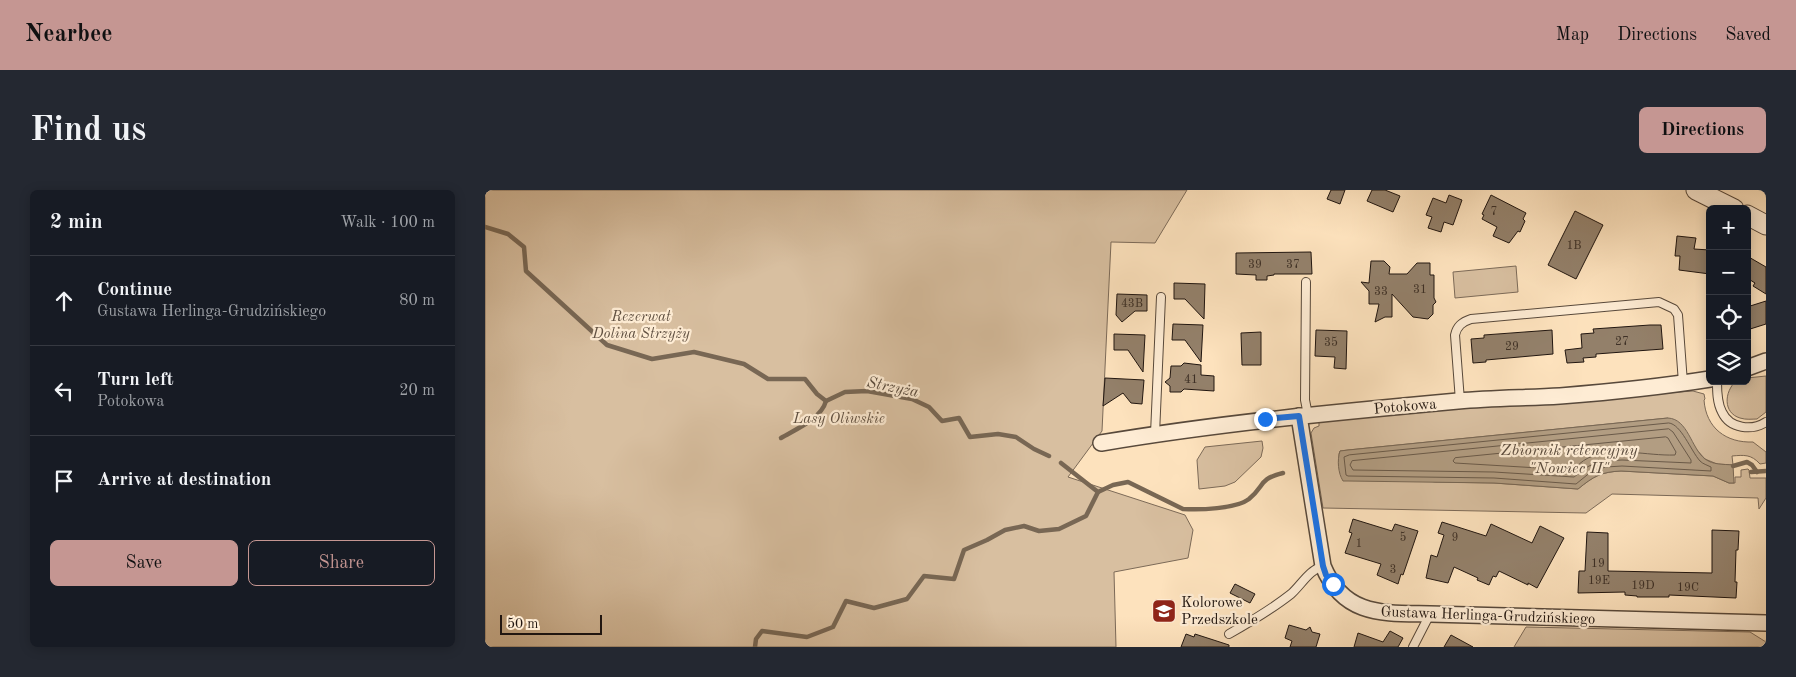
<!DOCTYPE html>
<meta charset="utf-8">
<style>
body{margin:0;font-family:"Old Standard TT",serif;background:#242831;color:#f1f3f6}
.controls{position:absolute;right:15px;top:15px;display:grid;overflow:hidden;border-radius:8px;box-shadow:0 2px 12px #0003}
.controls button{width:45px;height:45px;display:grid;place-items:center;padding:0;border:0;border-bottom:1px solid #363941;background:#171b24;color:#f1f3f6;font:25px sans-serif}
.scale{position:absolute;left:15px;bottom:12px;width:102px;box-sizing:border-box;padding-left:5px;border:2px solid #211610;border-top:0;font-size:14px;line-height:18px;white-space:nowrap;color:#211610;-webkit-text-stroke:4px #feecd4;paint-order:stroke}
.stop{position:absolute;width:15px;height:15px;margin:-11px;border:4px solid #1a73e8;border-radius:50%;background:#fff}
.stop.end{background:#1a73e8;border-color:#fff;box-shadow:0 1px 5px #0008}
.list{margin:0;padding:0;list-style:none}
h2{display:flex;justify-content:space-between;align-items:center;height:65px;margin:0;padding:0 20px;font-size:21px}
h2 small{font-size:16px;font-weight:400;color:#9ea1a6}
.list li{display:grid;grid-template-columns:32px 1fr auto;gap:15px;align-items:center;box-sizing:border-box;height:90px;padding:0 20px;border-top:1px solid #363941}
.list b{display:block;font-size:19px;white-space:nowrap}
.list p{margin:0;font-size:16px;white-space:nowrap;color:#9ea1a6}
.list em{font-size:16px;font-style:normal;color:#9ea1a6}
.actions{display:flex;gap:10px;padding:15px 20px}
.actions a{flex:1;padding:11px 0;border:1px solid #c59692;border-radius:8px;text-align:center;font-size:18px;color:#c59692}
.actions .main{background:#c59692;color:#111}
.icon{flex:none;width:28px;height:28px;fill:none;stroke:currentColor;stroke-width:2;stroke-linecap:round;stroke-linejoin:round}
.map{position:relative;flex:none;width:1281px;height:457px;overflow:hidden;border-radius:8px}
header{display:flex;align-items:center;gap:30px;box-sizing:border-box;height:70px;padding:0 25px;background:#c59692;color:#111}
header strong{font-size:24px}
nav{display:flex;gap:28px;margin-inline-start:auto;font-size:18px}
.intro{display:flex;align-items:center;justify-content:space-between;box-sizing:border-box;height:120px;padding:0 30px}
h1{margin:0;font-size:35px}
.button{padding:12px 22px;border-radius:8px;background:#c59692;color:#111;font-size:18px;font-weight:700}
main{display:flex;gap:30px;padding:0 30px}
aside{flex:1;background:#171b24;border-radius:8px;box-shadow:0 2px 12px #0003}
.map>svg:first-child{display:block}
.green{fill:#d8bfa0;stroke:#7c6a58}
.water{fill:#b29d82;stroke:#786754}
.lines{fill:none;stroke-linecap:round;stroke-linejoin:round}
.shore{stroke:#6a5a49;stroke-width:1}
.stream{stroke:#786754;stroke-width:4.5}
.building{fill:#93806a;stroke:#211610}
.service-casing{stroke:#58493b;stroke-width:10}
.minor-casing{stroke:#58493b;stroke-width:18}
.tertiary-casing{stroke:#58493b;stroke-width:21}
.service{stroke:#feecd4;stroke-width:8}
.minor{stroke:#feecd4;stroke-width:15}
.tertiary{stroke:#feecd4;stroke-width:19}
.route{stroke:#1a73e8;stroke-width:6}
.labels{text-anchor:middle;stroke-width:4.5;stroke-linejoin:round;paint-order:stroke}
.number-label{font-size:12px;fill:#3e3026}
.park-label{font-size:15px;font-style:italic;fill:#615142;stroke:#feecd4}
.street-label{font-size:15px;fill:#211610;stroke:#feecd4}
.poi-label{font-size:15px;fill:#211610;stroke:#feecd4;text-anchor:start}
.water-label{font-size:16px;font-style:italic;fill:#5b4c3e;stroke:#feecd4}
</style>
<header>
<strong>Nearbee</strong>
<nav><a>Map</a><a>Directions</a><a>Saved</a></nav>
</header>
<div class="intro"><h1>Find us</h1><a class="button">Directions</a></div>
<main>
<aside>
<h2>2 min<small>Walk · 100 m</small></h2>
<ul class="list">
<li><svg class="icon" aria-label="ahead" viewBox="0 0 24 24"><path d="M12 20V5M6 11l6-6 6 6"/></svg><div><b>Continue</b><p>Gustawa Herlinga-Grudzińskiego</p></div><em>80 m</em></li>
<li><svg class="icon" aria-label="left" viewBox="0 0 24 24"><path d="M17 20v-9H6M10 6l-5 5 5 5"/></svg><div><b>Turn left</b><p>Potokowa</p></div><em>20 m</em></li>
<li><svg class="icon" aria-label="arrive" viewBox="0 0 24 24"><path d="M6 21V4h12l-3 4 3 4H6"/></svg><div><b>Arrive at destination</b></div></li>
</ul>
<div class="actions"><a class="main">Save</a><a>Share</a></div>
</aside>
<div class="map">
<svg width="1281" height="457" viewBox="0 0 1281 457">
<rect width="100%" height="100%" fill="#fde2bd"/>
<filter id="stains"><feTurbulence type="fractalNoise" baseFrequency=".004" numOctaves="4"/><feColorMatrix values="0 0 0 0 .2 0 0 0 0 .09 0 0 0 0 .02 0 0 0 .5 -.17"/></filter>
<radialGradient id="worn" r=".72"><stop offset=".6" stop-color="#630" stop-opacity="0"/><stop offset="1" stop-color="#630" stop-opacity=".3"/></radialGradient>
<!-- green -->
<g class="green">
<polygon points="0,0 702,0 670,53 626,52 617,241 583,287 700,325 708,340 703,368 629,382 631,457 0,457"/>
<polygon points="1031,76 1033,102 970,108 968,82"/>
<path d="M1281,186V222L1272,229C1267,229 1261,230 1255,228C1238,223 1239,202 1251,191H1262V188Z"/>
<path d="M1208,201L1219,204L1220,209L1219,210C1221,238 1241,253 1268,252L1281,262V273L1275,274C1266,264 1259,265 1247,266L1248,275L1232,274L1220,269L1183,228L863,260L855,261L854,264V276L950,292L1009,293L1093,299C1109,286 1116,282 1136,281L1228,286L1244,293H1250V287H1256V280L1263,279L1264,280L1265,288H1281V308L1274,319L1273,308L1127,304L1101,323L838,318L826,243L829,238L834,236V232L946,220Z"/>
<polygon points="777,251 778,258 776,267 750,292 740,296 714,299 712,270 720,257"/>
<polygon points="1041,437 1265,442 1281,452 1279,457 1029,457"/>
</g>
<!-- water -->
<path class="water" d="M1183,228C1203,229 1206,258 1220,269C1228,275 1238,274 1248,275L1249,293H1244L1228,286L1136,281C1116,282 1109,286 1093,299L1009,293L863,291H858C853,283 852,270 855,261L863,260Z"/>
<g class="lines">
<!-- shore -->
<g class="shore">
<path d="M1184,233C1196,234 1206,261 1215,271C1218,274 1222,275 1226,277V281L1137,276L1121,277L1107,281L1091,294L1009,288L863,286L861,285L859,267L864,265Z"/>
<polygon points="1184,239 1188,242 1206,270 1206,273 1137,270 1120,271 1104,276 1089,287 1009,282 868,280 865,275 867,271"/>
<path d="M1181,247L1183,248L1191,262L1190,265C1161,266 1131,256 1103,268C1097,271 1092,276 1087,280L970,273L968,271L970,268Z"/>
</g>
<!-- stream -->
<g class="stream">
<polyline points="0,37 23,44 39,57 41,81 122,155 167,169 209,162 259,174 283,189 320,189 332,204 341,211 360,202 382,201 427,209 444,217 457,231 474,228 485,247 513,244 531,247 549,259 564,266"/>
<path d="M296,248C311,239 336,229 341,211"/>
<path d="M576,273L613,302L628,295L643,292L698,319C714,320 751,319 764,309C780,296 773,289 798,283"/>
<polyline points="1248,276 1262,272 1267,275 1272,282"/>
<polyline points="1266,282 1281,281"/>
<polyline points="270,457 271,449 277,441 322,447 348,437 361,411 389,418 422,409 439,386 469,389 479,360 502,350 520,340 539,336 554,341 574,339 601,326 613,302"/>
</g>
</g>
<!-- building -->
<g class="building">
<polygon points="846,0 860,0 855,14 842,9"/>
<polygon points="887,0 900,0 915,6 908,22 882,11"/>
<polygon points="964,5 977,10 968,35 959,32 956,42 943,38 947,27 941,25 948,8 961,13"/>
<polygon points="1006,5 1041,23 1038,29 1040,31 1035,42 1033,41 1024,53 1008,46 1012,37 997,29 999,25 997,24"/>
<polygon points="1090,21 1118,35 1091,89 1063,75"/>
<polygon points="1192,46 1211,48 1209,59 1225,60 1225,84 1194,80 1195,66 1190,66"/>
<polygon points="826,62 827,84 789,84 789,85 782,86 782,90 771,90 771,85 751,84 751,63"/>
<polygon points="1262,66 1281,77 1281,104 1268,96 1270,93 1262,88"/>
<polygon points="886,71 899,71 905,77 904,84 922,84 932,73 945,73 945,85 949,85 949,108 951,112 948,115 948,124 943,129 928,127 907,104 907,127 900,127 890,132 894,114 884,114 884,101 876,92 884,93"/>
<polygon points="689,93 720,94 719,129 700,109 689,109"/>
<polygon points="632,104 662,105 662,121 650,121 637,132 631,125"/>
<polygon points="1281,111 1281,134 1262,140 1262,117"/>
<polygon points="688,134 718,135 716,172 700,150 687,150"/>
<polygon points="1165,135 1176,135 1178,159 1111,164 1111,167 1098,168 1099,172 1082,173 1080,160 1097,158 1096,144 1109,143 1108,139"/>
<polygon points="831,140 862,141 861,179 849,178 850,167 830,166"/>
<polygon points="1067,140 1068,164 1001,170 1001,172 988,173 986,149 999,148 999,145"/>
<polygon points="776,142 776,175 757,175 756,143"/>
<polygon points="629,144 660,145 658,182 643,160 629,160"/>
<polygon points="699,173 716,175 716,185 729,186 729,201 699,199 696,202 685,202 685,196 680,192 685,188 686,176 696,176"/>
<polygon points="620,188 659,190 657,214 646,213 638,203 618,216"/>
<polygon points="868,329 907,341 910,334 933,341 918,385 916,384 913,394 892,385 896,374 860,363 867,343 864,342"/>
<polygon points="957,332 1001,346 1006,334 1047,353 1055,336 1079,348 1052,398 1043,393 1043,395 1014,381 1011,387 1008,386 1004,395 992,390 993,388 969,377 963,393 941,388 946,365 952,367 959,345 953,343"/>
<polygon points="1227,340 1254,341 1253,360 1251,360 1250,392 1252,392 1251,408 1184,405 1184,407 1152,407 1152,406 1140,405 1140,402 1093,403 1094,381 1100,381 1102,342 1123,343 1123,381 1227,383"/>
<polygon points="750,394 770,404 765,413 745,403"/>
<polygon points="804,435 821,440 825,437 827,442 835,444 831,457 805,457 807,451 800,448"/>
<polygon points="905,441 918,448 913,457 869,457 873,443 898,452"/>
<polygon points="701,444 709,447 710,444 744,455 744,457 696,457"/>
<polygon points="966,445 988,457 959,457"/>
</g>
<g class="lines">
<defs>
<g id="service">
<polyline points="821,92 820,210 823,225"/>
<path d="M1232,191C1232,201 1232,213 1237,222C1245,239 1267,241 1281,232"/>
<path d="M975,211L970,145C972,136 977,132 986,129L1174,112L1189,119L1193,125L1198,193"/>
<polyline points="670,244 676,107"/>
<path d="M744,444C765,432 787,419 806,404C817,394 824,380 838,376"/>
<polyline points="928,457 945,424"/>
</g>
<g id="minor">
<polyline points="1262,178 1281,171"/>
<path d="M814,226L838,376C859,427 899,423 945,424L1281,433"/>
<path d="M616,253C735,233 853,222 973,211C1007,208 1041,208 1075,206C1125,202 1175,197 1225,189"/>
</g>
<g id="tertiary">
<polyline points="1211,0 1249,19"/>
<polyline points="1262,25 1281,35"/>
</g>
</defs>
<!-- service casing -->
<use href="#service" class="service-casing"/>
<!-- minor casing -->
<use href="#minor" class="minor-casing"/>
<!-- tertiary casing -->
<use href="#tertiary" class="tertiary-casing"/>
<!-- service -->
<use href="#service" class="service"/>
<!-- minor -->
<use href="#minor" class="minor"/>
<!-- tertiary -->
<use href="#tertiary" class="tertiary"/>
</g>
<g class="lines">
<!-- route -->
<polyline class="route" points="780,229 814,226 838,376 841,385 848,394"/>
</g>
<!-- icons -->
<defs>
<symbol id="school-square" viewBox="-11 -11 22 22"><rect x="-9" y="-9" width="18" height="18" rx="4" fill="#8f2418" stroke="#feecd4"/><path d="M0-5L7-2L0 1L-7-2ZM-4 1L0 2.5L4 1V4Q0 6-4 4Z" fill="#fff"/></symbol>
</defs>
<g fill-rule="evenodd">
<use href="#school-square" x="665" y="407" width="28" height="28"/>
</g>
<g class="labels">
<!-- number labels -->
<g class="number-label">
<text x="1009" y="25">7</text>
<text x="1089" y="59">1B</text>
<text x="770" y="78">39</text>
<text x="808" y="78">37</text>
<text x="935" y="103">31</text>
<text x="896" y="105">33</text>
<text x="647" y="117">43B</text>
<text x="1137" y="155">27</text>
<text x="846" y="156">35</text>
<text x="1027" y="160">29</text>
<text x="706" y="193">41</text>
<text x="918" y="351">5</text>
<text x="970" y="351">9</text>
<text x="874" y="357">1</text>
<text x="1113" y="377">19</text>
<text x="908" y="383">3</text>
<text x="1114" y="394">19E</text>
<text x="1158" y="399">19D</text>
<text x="1203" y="401">19C</text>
</g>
<!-- park labels -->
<g class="park-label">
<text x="156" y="131">Rezerwat<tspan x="156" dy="17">Dolina Strzyży</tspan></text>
<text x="354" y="233">Lasy Oliwskie</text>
</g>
<!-- street labels -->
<g class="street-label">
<text transform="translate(920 216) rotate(-5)" y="5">Potokowa</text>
<text transform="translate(1003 425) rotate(2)" y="5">Gustawa Herlinga-Grudzińskiego</text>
</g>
<!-- poi labels -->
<g class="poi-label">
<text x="696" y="417">Kolorowe<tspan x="696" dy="17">Przedszkole</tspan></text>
</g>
<!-- water labels -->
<g class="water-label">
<text transform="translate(408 196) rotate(11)" y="6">Strzyża</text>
<text x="1084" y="265">Zbiornik retencyjny<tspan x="1084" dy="18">"Nowiec II"</tspan></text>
</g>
</g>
<rect width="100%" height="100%" filter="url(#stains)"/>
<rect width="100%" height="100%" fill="url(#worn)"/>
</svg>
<div class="controls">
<button>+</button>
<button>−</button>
<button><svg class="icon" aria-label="locate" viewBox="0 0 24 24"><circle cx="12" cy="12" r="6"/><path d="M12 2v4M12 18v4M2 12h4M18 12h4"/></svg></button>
<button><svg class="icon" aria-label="layers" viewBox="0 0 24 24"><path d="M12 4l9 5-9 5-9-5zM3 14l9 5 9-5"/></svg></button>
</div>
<div class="scale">50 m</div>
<div class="stop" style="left:848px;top:394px"></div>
<div class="stop end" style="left:780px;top:229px"></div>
</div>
</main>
